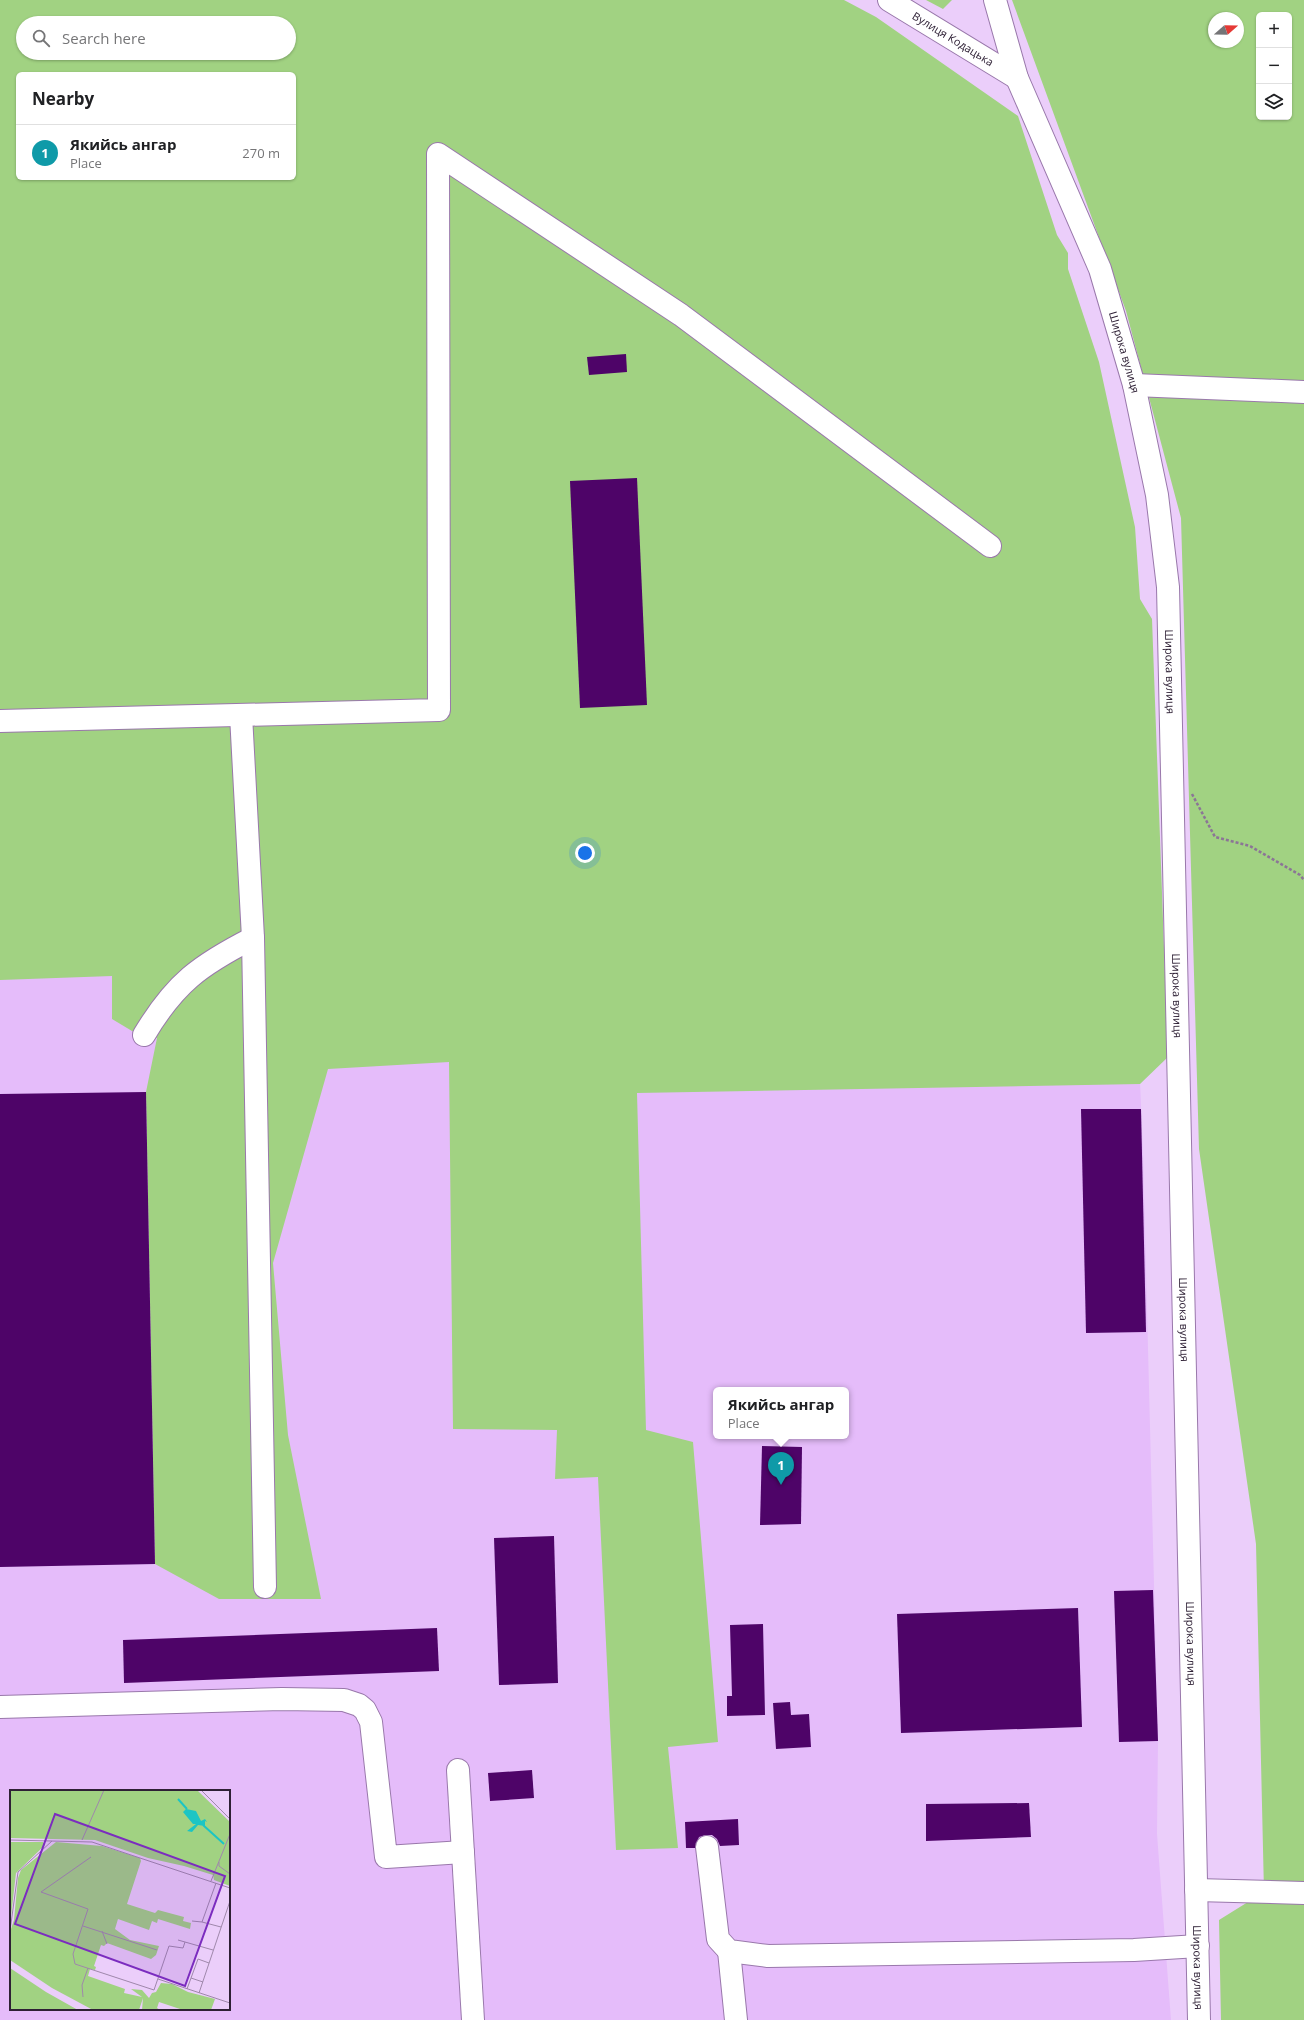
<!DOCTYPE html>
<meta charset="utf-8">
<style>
body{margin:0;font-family:"Open Sans",sans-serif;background:#f2f2f2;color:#202124}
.controls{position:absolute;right:12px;top:12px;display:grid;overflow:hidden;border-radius:6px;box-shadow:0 1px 3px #0004}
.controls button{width:36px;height:36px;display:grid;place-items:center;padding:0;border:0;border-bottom:1px solid #e0e0e0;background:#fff;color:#202124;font:20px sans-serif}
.compass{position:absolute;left:1208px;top:12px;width:36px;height:36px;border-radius:50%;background:#fff;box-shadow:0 1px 3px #0004;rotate:70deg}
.you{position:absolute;left:585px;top:853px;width:14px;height:14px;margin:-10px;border:3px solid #fff;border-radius:50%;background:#1a73e8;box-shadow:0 0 0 6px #1a73e833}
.badge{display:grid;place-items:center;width:26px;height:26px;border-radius:50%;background:#b45309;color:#fff;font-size:13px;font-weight:700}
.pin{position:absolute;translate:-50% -33px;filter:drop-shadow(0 1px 2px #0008)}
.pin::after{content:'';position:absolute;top:21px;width:14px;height:12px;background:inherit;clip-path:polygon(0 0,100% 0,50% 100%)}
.popup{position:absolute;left:713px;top:1387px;width:136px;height:52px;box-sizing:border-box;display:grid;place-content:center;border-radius:6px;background:#fff;filter:drop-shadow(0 1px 3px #0005);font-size:13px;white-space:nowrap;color:#757577}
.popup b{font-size:15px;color:#202124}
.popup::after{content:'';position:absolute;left:50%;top:100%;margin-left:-8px;border:8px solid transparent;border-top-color:#fff}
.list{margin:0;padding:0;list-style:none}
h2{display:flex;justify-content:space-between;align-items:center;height:52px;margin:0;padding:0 16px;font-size:17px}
h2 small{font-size:13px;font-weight:400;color:#757577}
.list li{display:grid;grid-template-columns:26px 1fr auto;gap:12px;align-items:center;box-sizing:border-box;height:56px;padding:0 16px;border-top:1px solid #e0e0e0}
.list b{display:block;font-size:15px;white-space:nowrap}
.list p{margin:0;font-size:13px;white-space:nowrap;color:#757577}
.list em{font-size:13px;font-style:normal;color:#757577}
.icon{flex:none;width:22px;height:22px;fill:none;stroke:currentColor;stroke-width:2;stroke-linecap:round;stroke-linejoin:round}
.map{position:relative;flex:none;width:1304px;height:2020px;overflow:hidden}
.search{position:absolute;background:#fff;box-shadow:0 1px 3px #0004;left:16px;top:16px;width:280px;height:44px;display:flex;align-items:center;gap:10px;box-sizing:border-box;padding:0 14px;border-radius:22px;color:#757577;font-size:15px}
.panel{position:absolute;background:#fff;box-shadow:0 1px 3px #0004;left:16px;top:72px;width:280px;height:108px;border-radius:6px}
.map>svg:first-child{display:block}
.built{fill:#e5bcfa;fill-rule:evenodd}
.green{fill:#a1d282;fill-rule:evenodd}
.building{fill:#4e0468}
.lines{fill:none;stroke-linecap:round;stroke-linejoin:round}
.minor-casing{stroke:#9978ab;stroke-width:24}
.path{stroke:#8b7596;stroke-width:2.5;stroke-dasharray:3 2;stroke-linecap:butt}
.minor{stroke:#fff;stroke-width:22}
.labels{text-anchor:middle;stroke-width:4;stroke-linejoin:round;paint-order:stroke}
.street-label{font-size:11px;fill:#2e2035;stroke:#ebcefa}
.inset-river{fill:none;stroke:#1cc5c4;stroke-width:2}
.inset-road{fill:none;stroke:#9f88ab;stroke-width:1}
.view{fill:#7b2cbf;fill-opacity:0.15;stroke:#7b2cbf;stroke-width:2}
.inset-edge{fill:none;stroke:#2e2035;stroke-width:2}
</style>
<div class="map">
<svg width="1304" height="2020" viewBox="0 0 1304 2020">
<rect width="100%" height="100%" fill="#ebcefa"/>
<!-- built -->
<path class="built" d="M0,38L23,53H289L1117,546L1143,1152L1158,1741L1157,1834L1171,2020H0ZM18,74H294V178H18ZM716,1390H846V1436H716ZM11,1791H229V2009H11Z"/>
<!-- green -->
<g class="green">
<path d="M0,0H844L876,17L1018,116L1057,235L1068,253V269L1099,362L1135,527L1140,599L1152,619L1168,1057L1140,1084L637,1093L646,1430L693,1442L718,1742L668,1747L678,1848L616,1850L598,1477L555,1479L557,1430L453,1429L449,1062L328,1069L273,1263L288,1435L321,1599H219L155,1564L146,1092L157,1038L137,1034L112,1019V976L0,980ZM23,23H289V53H23ZM18,74H294V178H18Z"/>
<polygon points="926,0 952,0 943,9"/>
<path d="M1012,0H1304V2020H1221L1219,1920L1264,1892L1256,1544L1199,1149L1181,518L1126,311ZM1259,15H1289V117H1259ZM1214,18H1238V42H1214Z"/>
</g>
<!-- building -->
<g class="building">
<polygon points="626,354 627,372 589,375 587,357"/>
<polygon points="637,478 647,705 580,708 570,481"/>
<polygon points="146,1092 155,1564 0,1567 0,1094"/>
<polygon points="1081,1109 1141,1109 1146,1332 1086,1333"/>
<polygon points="762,1446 802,1447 801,1524 760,1525"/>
<polygon points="554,1536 558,1683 499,1685 494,1538"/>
<polygon points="1153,1590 1158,1741 1119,1742 1114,1591"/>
<polygon points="1078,1608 1082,1727 901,1733 897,1614"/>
<polygon points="763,1624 765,1715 727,1716 727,1696 732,1696 730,1625"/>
<polygon points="437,1628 439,1671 124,1683 123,1640"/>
<polygon points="790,1702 791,1715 809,1714 811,1747 776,1749 773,1703"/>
<polygon points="532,1770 534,1798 490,1801 488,1773"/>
<polygon points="1029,1803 1031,1837 926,1841 926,1804"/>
<polygon points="738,1819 739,1845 720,1846 717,1839 712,1835 706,1835 699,1837 695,1848 686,1848 685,1822"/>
</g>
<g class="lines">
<defs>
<g id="minor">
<path id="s1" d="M889,0L1017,78"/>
<path id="s2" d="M995,0L1017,78L1100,269L1134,385L1157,495L1168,587L1199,2020"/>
<polyline points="1134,385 1304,392"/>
<polyline points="241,715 253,938 265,1587"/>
<polyline points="0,721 439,710 438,154 681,315 990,546"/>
<path d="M144,1035C175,983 200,965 253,938"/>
<polyline points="0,1707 282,1699 344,1700 359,1705 365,1710 371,1722 386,1857 463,1852"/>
<polyline points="458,1770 473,2020"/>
<polyline points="707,1847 718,1939 729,1951 768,1956 1134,1950 1198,1946"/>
<polyline points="1196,1890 1304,1893"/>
<polyline points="729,1951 736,2020"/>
</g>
</defs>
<!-- minor casing -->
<use href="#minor" class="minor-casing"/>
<!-- path -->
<polyline class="path" points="1192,794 1215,837 1250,846 1300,875 1304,880"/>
<!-- minor -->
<use href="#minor" class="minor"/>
</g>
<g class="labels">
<!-- street labels -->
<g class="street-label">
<text dy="4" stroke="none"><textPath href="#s1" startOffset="75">Вулиця Кодацька</textPath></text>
<text dy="4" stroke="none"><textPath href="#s2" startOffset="376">Широка вулиця</textPath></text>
<text dy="4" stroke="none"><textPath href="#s2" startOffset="700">Широка вулиця</textPath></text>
<text dy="4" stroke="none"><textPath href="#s2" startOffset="1024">Широка вулиця</textPath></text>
<text dy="4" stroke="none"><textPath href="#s2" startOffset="1348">Широка вулиця</textPath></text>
<text dy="4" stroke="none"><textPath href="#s2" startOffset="1672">Широка вулиця</textPath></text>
<text dy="4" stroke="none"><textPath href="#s2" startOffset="1996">Широка вулиця</textPath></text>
</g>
</g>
<!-- overview -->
<g transform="translate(10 1790)">
<rect width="220" height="220" fill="#ebcefa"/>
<path d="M0,0H187L220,32V96L204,90L203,85L174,76L138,68L85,50L0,48ZM0,52H33L35,55L6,83L0,135ZM46,52L92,56L130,68L131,71L117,114L145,123L148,120L174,127L173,131L181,133L180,139L148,129L147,133L142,131L139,140L108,129L105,139L120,150L149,156L146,165L141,169L97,153L94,156L91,155L84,176L86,177L85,180L80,179L78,186L115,199L114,203L132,207L121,199L132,200L139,208L142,203L146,202L151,193L162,194L178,202L205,209L201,220H173L149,212L147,218L150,220H132L133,208L129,220H83L42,198L0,170V142L4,130L8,88L11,80ZM0,178L36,202L68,220H0Z" fill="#a1d282"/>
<path d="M176,19L186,21L191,31L195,29L197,32L195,31V36L188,35L182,42L177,41L186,34H183L173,22Z" fill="#1cc5c4"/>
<path class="inset-river" d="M168,9L177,19M193,35L214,54"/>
<path class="inset-road" d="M191,0L220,29M0,50L82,52L220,98M72,50L94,0M81,67L31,102L78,119L63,164L65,174L144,200L159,156L173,158L175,152M209,72V76L220,84M201,91L220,44M182,131L192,132L206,93M192,132L211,137M73,136L147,160M0,141L8,82L42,51M92,141L97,154M168,150L203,160M181,188L193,192M148,189L220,213M177,199L188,169L199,173M189,203L220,111M73,207L72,195L78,178"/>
<path class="view" d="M45,24L215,86L175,196L5,134Z"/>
<rect width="220" height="220" class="inset-edge"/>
</g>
</svg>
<div class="controls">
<button>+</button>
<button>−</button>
<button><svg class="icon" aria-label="layers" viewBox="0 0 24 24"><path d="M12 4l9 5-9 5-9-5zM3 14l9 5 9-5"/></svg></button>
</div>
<svg class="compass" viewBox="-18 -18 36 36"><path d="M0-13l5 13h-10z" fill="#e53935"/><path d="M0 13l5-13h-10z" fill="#757577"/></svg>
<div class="you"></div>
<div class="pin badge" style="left:781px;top:1485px;background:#0f9aa8">1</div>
<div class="popup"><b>Якийсь ангар</b>Place</div>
<div class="search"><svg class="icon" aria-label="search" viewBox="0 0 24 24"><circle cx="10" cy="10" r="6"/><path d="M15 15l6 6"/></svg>Search here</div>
<section class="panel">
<h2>Nearby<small></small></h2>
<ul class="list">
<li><span class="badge" style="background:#0f9aa8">1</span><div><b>Якийсь ангар</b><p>Place</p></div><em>270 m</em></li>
</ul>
</section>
</div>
